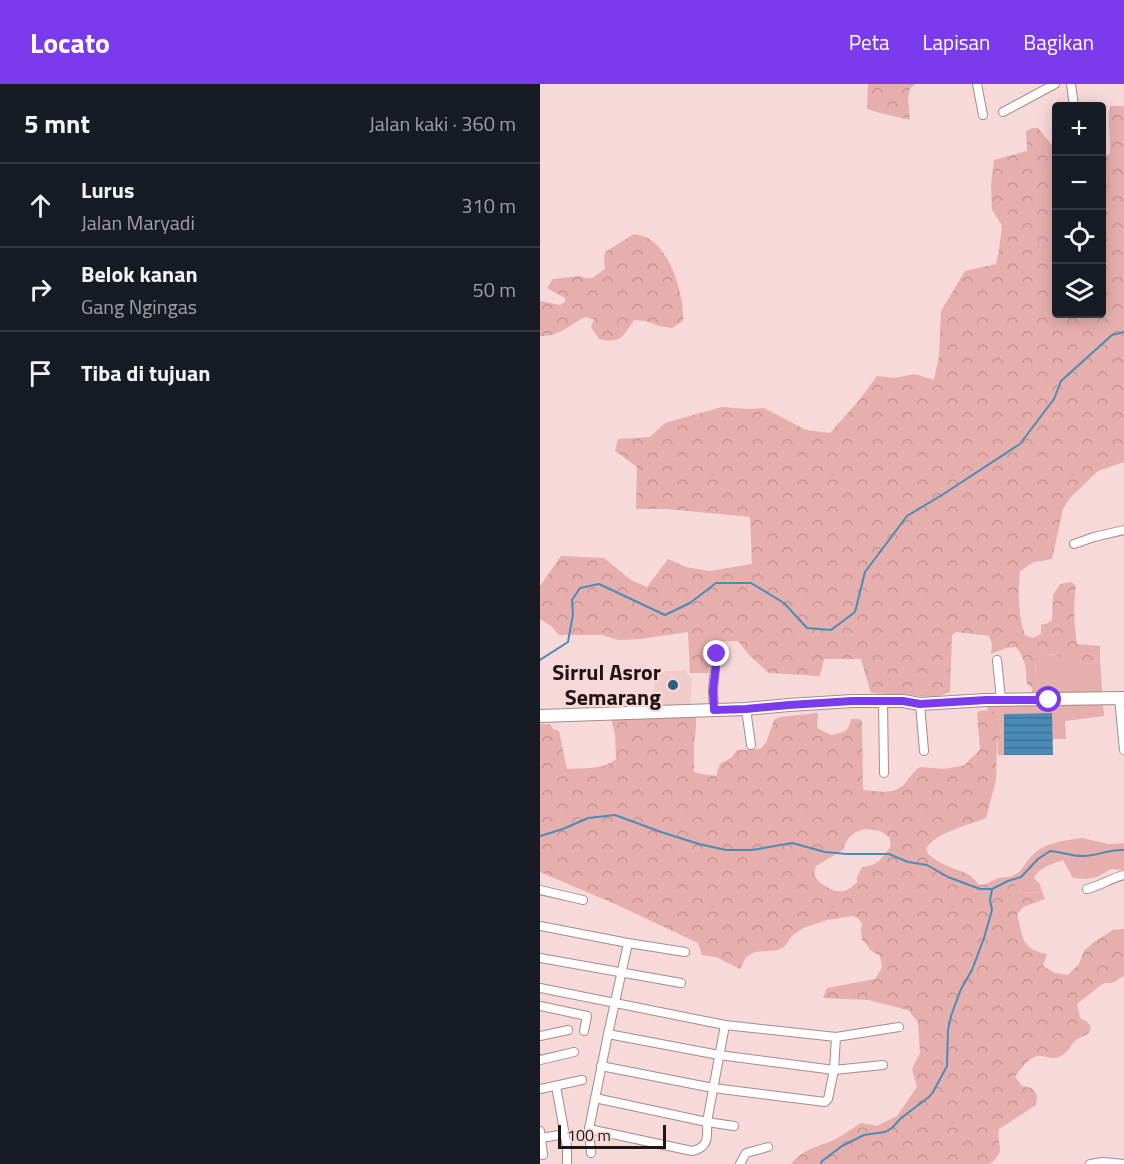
<!DOCTYPE html>
<html lang="id">
<meta charset="utf-8">
<style>
body{margin:0;font-family:"Titillium Web",sans-serif;background:#242831;color:#f1f3f6}
.controls{position:absolute;right:18px;top:18px;display:grid;overflow:hidden;border-radius:6px;box-shadow:0 3px 15px #0003}
.controls button{width:54px;height:54px;display:grid;place-items:center;padding:0;border:0;border-bottom:2px solid #363941;background:#171b24;color:#f1f3f6;font:30px sans-serif}
.scale{position:absolute;left:18px;bottom:15px;width:108px;box-sizing:border-box;padding-left:6px;border:3px solid #1f1515;border-top:0;font-size:16px;line-height:21px;white-space:nowrap;color:#1f1515;-webkit-text-stroke:4px #f6d9d8;paint-order:stroke}
.stop{position:absolute;width:18px;height:18px;margin:-14px;border:4px solid #7c3aed;border-radius:50%;background:#fff}
.stop.end{background:#7c3aed;border-color:#fff;box-shadow:0 2px 6px #0008}
.list{margin:0;padding:0;list-style:none}
h2{display:flex;justify-content:space-between;align-items:center;height:78px;margin:0;padding:0 24px;font-size:26px}
h2 small{font-size:20px;font-weight:400;color:#9ea1a6}
.list li{display:grid;grid-template-columns:39px 1fr auto;gap:18px;align-items:center;box-sizing:border-box;height:84px;padding:0 24px;border-top:2px solid #363941}
.list b{display:block;font-size:22px;white-space:nowrap}
.list p{margin:0;font-size:20px;white-space:nowrap;color:#9ea1a6}
.list em{font-size:20px;font-style:normal;color:#9ea1a6}
.icon{flex:none;width:33px;height:33px;fill:none;stroke:currentColor;stroke-width:2;stroke-linecap:round;stroke-linejoin:round}
.map{position:relative;flex:none;width:584px;height:1080px;overflow:hidden}
header{display:flex;align-items:center;gap:36px;box-sizing:border-box;height:84px;padding:0 30px;background:#7c3aed;color:#fff}
header strong{font-size:28px}
nav{display:flex;gap:33px;margin-inline-start:auto;font-size:21px}
main{display:flex}
aside{flex:1;background:#171b24}
.map>svg:first-child{display:block}
.built{fill:#f0cbc9}
.green{fill:#e6aeac}
.forest{fill:url(#forest-crowns);fill-rule:evenodd}
.water{fill:url(#water-rules)}
.lines{fill:none;stroke-linecap:round;stroke-linejoin:round}
.stream{stroke:#4b8cb6;stroke-width:2}
.street-casing{stroke:#a58b89;stroke-width:10}
.secondary-casing{stroke:#a58b89;stroke-width:14}
.street{stroke:#fff;stroke-width:8}
.secondary{stroke:#fff;stroke-width:12}
.route{stroke:#7c3aed;stroke-width:8}
.poi-dot{fill:#2e5e7c;stroke:#f6d9d8;stroke-width:2}
.labels{text-anchor:middle;stroke-width:4.5;stroke-linejoin:round;paint-order:stroke}
.poi-label{font-size:22px;font-weight:bold;fill:#1f1515;stroke:#f6d9d8;text-anchor:end}
</style>
<header>
<strong>Locato</strong>
<nav><a>Peta</a><a>Lapisan</a><a>Bagikan</a></nav>
</header>
<main>
<aside>
<h2>5 mnt<small>Jalan kaki · 360 m</small></h2>
<ul class="list">
<li><svg class="icon" aria-label="ahead" viewBox="0 0 24 24"><path d="M12 20V5M6 11l6-6 6 6"/></svg><div><b>Lurus</b><p>Jalan Maryadi</p></div><em>310 m</em></li>
<li><svg class="icon" aria-label="right" viewBox="0 0 24 24"><path d="M7 20v-9h11M14 6l5 5-5 5"/></svg><div><b>Belok kanan</b><p>Gang Ngingas</p></div><em>50 m</em></li>
<li><svg class="icon" aria-label="arrive" viewBox="0 0 24 24"><path d="M6 21V4h12l-3 4 3 4H6"/></svg><div><b>Tiba di tujuan</b></div></li>
</ul>
</aside>
<div class="map">
<svg width="584" height="1080" viewBox="0 0 584 1080">
<defs>
<pattern id="forest-crowns" width="20" height="18" patternUnits="userSpaceOnUse" patternTransform="scale(1.5)"><rect width="20" height="18" fill="#e6aeac"/><path d="M2 6a3 3 0 1 1 6 0M12 15a3 3 0 1 1 6 0" fill="none" stroke="#c59593"/></pattern>
<pattern id="water-rules" width="6" height="5" patternUnits="userSpaceOnUse" patternTransform="scale(1.5)"><rect width="6" height="5" fill="#4b8cb6"/><path d="M0 2.5h6" fill="none" stroke="#3e7193"/></pattern>
</defs>
<rect width="100%" height="100%" fill="#f6d9d8"/>
<!-- built -->
<polygon class="built" points="145,586 147,591 152,594 150,625 114,626 114,588"/>
<!-- green -->
<g class="green">
<path d="M501,570C520,569 542,582 560,575L564,632L525,637L526,655H512V629L464,630V671H458V653L461,647L457,629L451,626H447L448,611L481,610L492,608V603L498,600L496,591L495,576Z"/>
<path d="M542,754L569,760L584,759V786L571,785L557,793L546,795L533,794L523,776C512,780 499,783 494,794L500,800L502,808L478,809L470,793C484,787 481,784 490,774C503,758 523,757 542,754Z"/>
</g>
<!-- forest -->
<g class="forest">
<polygon points="328,0 376,0 370,4 368,14 370,36 340,29 327,25"/>
<path d="M570,22H584V378L558,387L530,414L523,425L512,475L494,478L480,487C478,508 478,530 485,551L493,554L501,550V541L508,539L512,536L513,511L520,500L531,498L536,502C533,522 534,540 537,560L560,562V575L544,580L512,570H501L495,577L496,591L498,600L492,603L487,600C486,584 486,576 476,563L466,564L451,570L452,560L449,552L416,548L412,551L410,608L396,613L331,609L321,575H284L280,592L229,589L210,572L198,557L174,558L168,589H150L148,548L100,555L79,556L62,551H19L11,542L0,535V502L21,472L64,474L91,496L107,503L128,475L146,483L169,487L212,480L210,433L127,425H96L97,383L75,367L78,355L110,353L125,339L182,323L208,325L224,324L266,346L290,349L321,314L337,292L355,294L374,290L394,296L399,272L401,227L425,187L456,180L459,166L462,141L452,126L451,101L454,76L487,67L486,47L492,44H498L516,66V230H562V72L570,70C571,54 567,38 570,22Z"/>
<path d="M94,150C98,151 104,152 108,154C132,168 144,212 143,237L132,244L119,242L106,237L94,236C83,253 80,260 59,255L51,243L54,235L45,233C30,241 18,253 0,252V217L20,221L25,218V214L7,204L13,195L39,192L45,194H52L65,185L64,175L65,168Z"/>
<path d="M451,626L457,629L461,647L457,659L456,696L446,734C427,742 399,747 386,764L388,770C393,774 399,778 405,781C420,788 428,786 439,801C446,801 450,798 456,795C461,793 465,793 470,793L479,809L502,808L505,815L483,823L477,831C484,854 480,865 507,870L503,882L515,889L528,891L539,880L544,867L554,858L573,846L584,845V892L571,899H565L561,901L537,920L540,934L546,937L551,942L549,949C545,952 540,953 536,956C530,961 527,970 519,973C512,976 507,972 500,972C490,971 480,985 475,993L482,1002L491,1004L494,1006L497,1012L496,1021L459,1045C456,1063 468,1064 450,1080H251C264,1064 279,1063 296,1055C305,1050 313,1044 321,1039L337,1042L357,1032L377,1003L372,985L380,969L378,938L368,926L328,916L283,914L287,904L335,895L342,884L340,872L330,866L326,859L322,856L321,846L322,840L319,835L313,832L287,836L263,844L252,852L244,863L238,866L215,868L206,873L200,885L176,873L162,871L158,859L75,820L0,788V640H10L13,645L19,647L27,685C43,684 63,686 76,675L75,651L71,634L131,632L156,634V643L154,660V688L161,690L176,692L180,680L192,673L197,666L220,665L226,659L234,636L240,633L278,629L277,644L291,651C303,648 309,649 311,635H319L322,637L323,706C337,707 356,712 366,698C371,692 373,688 380,683L405,685L425,681L429,676L438,668L440,665L437,630L439,627ZM325,745L340,747L349,753L351,762C341,775 339,781 322,783L317,793V798C308,808 299,811 287,803C280,799 277,797 274,789L276,782L303,766C306,754 313,748 325,745Z"/>
</g>
<!-- water -->
<polygon class="water" points="512,629 513,671 464,671 464,630"/>
<g class="lines">
<!-- stream -->
<g class="stream">
<polyline points="0,576 28,558 33,530 32,516 40,504 59,500 125,531 150,519 176,499 211,499 244,519 267,544 291,546 315,528 325,488 367,432 402,411 480,360 514,315 521,297 572,251 584,248"/>
<polyline points="0,752 23,745 48,734 75,731 121,748 159,760 186,766 212,766 252,759 285,768 307,770 349,770 368,778 387,781 408,793 440,805 452,805"/>
<path d="M452,805L468,797L481,793L498,775L510,767C522,768 534,773 545,772C560,771 569,765 584,766"/>
<polyline points="281,1080 282,1077 302,1062 324,1051 345,1048 352,1044 361,1034 389,1013 393,1008 407,982 408,946 411,932 421,905 432,886 444,854 452,826 450,816 452,805"/>
</g>
<defs>
<g id="street">
<polyline points="437,0 443,31"/>
<polyline points="531,0 534,22"/>
<polyline points="463,28 515,0"/>
<polyline points="534,460 554,453 584,446"/>
<polyline points="457,576 461,615"/>
<polyline points="579,614 584,666"/>
<polyline points="343,617 344,689"/>
<polyline points="380,620 384,667"/>
<polyline points="206,625 211,661"/>
<polyline points="174,626 173,606 177,561"/>
<path d="M547,805C560,802 571,794 584,791"/>
<polyline points="0,806 43,816"/>
<path d="M0,842L88,859L68,950L49,1045L152,1067C170,1063 167,1052 167,1038L194,1042"/>
<polyline points="88,859 145,868"/>
<polyline points="0,874 141,899"/>
<polyline points="0,904 185,941 296,953"/>
<polyline points="0,922 47,932 44,947"/>
<polyline points="68,950 179,971 294,986 343,981"/>
<polyline points="0,952 28,946"/>
<polyline points="0,976 34,968"/>
<polyline points="61,982 173,1004 285,1018 288,1015 294,986 296,953 359,943"/>
<polyline points="16,1002 27,1063 27,1080"/>
<polyline points="0,1005 42,996"/>
<polyline points="55,1014 167,1038 185,941"/>
<polyline points="49,1045 51,1069"/>
<polyline points="0,1047 3,1071"/>
<polyline points="1,1054 25,1050"/>
<polyline points="200,1080 206,1069 228,1063"/>
<polyline points="550,1080 563,1078 584,1080"/>
</g>
<polyline id="secondary" points="0,632 206,625 249,621 312,617 363,617 380,620 446,616 584,614"/>
</defs>
<!-- street casing -->
<use href="#street" class="street-casing"/>
<!-- secondary casing -->
<use href="#secondary" class="secondary-casing"/>
<!-- street -->
<use href="#street" class="street"/>
<!-- secondary -->
<use href="#secondary" class="secondary"/>
</g>
<g class="lines">
<!-- route -->
<polyline class="route" points="177,570 173,606 174,626 206,625 249,621 312,617 363,617 380,620 446,616 509,616"/>
</g>
<!-- markers -->
<circle class="poi-dot" cx="133" cy="601" r="6"/>
<g class="labels">
<!-- poi labels -->
<g class="poi-label">
<text x="121" y="596">Sirrul Asror<tspan x="121" dy="25">Semarang</tspan></text>
</g>
</g>
</svg>
<div class="controls">
<button>+</button>
<button>−</button>
<button><svg class="icon" aria-label="locate" viewBox="0 0 24 24"><circle cx="12" cy="12" r="6"/><path d="M12 2v4M12 18v4M2 12h4M18 12h4"/></svg></button>
<button><svg class="icon" aria-label="layers" viewBox="0 0 24 24"><path d="M12 4l9 5-9 5-9-5zM3 14l9 5 9-5"/></svg></button>
</div>
<div class="scale">100 m</div>
<div class="stop" style="left:509px;top:616px"></div>
<div class="stop end" style="left:177px;top:570px"></div>
</div>
</main>
